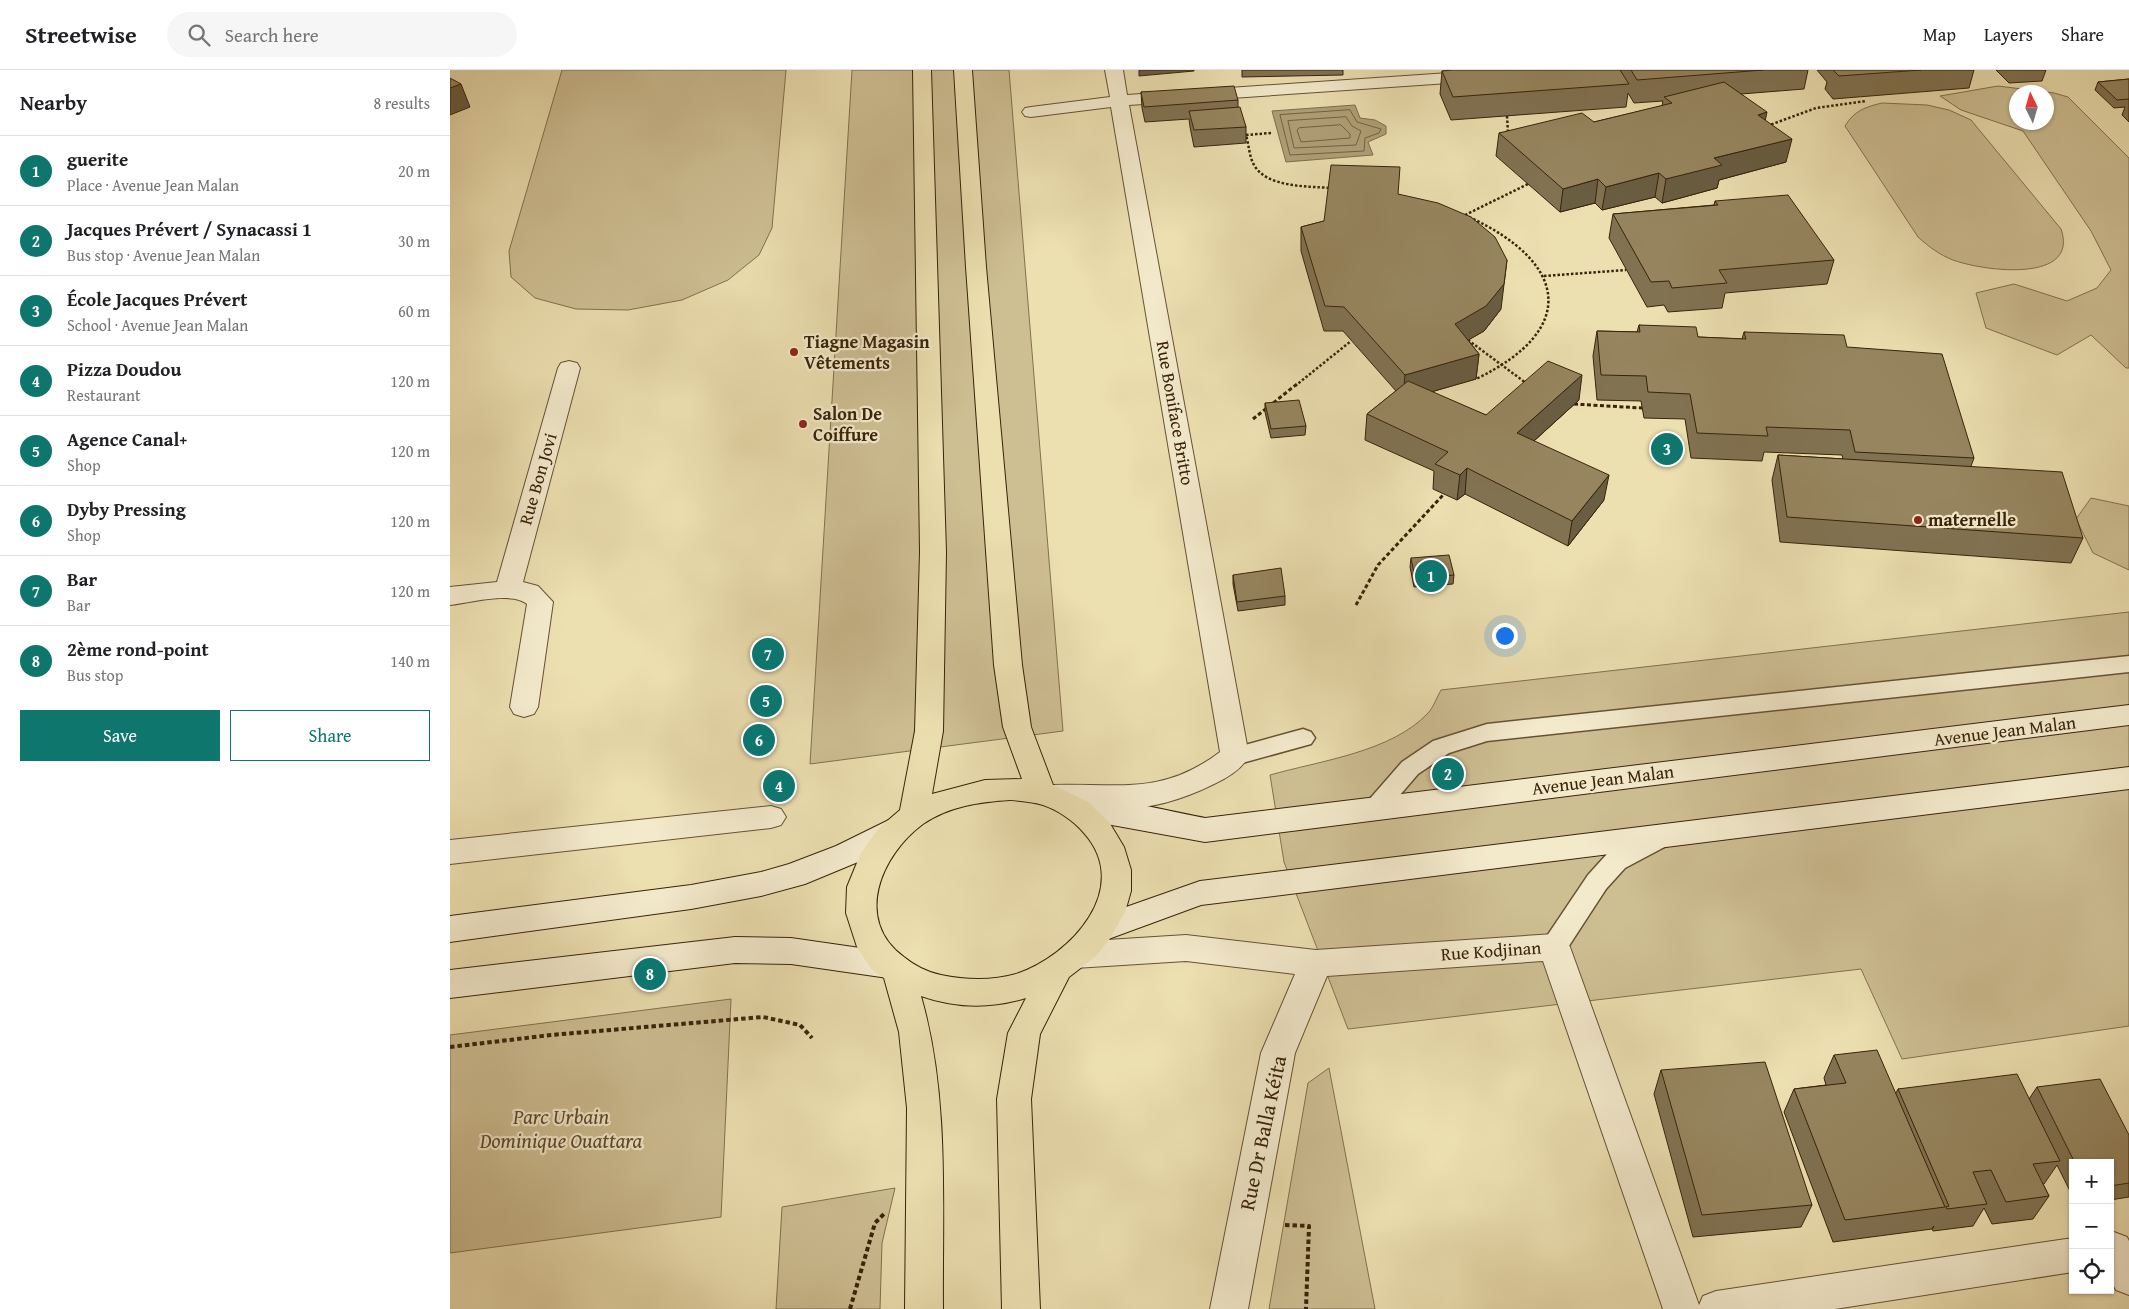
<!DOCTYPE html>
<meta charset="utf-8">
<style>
body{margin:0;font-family:"Gentium Book Plus",serif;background:#f6f6f6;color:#202124}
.controls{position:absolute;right:15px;bottom:15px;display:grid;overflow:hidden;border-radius:0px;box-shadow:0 1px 4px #0004}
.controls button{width:45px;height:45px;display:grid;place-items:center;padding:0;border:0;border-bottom:1px solid #e0e0e0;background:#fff;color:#202124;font:25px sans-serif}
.compass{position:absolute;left:1559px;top:15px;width:45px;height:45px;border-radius:50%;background:#fff;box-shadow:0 1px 4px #0004;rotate:355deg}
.you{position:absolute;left:1054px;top:565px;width:18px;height:18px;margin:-12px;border:4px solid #fff;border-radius:50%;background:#1a73e8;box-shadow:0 0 0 8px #1a73e833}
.badge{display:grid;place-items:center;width:32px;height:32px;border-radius:50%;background:#0f766e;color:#fff;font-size:16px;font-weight:700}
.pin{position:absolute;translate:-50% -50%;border:2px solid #fff;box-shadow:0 1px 5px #0006}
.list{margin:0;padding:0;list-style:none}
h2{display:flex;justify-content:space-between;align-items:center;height:65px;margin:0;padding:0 20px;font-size:21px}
h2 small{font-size:16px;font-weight:400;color:#757577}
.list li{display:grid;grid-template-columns:32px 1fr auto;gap:15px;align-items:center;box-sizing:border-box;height:70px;padding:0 20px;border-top:1px solid #e0e0e0}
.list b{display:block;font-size:19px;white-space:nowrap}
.list p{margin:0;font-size:16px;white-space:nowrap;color:#757577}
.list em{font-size:16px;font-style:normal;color:#757577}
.actions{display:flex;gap:10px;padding:15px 20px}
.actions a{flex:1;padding:11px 0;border:1px solid #0f766e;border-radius:0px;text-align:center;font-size:18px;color:#0f766e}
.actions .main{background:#0f766e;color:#fff}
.icon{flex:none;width:28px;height:28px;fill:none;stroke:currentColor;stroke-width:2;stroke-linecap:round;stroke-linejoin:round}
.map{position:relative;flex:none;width:1679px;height:1239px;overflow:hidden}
header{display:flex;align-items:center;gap:30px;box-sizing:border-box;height:70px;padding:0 25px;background:#fff;border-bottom:1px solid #e0e0e0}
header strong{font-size:24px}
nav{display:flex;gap:28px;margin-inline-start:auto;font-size:18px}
.search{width:350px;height:45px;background:#f6f6f6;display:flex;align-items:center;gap:12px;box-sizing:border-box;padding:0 18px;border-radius:28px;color:#757577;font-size:19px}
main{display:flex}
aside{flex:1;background:#fff}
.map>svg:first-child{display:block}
.green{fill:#cebf93;stroke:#84714e;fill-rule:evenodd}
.water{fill:#af9f77;stroke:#806d4b}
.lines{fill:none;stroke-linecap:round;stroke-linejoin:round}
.shore{stroke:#746140;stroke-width:1}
.lane-casing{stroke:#665232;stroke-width:3}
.street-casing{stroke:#665232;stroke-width:2}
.secondary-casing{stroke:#392308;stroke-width:2}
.highway-casing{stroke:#392308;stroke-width:2}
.path-far2{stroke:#392308;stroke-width:2.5;stroke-dasharray:2.5 2;stroke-linecap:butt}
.path-far1{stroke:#392308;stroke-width:3;stroke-dasharray:4 2.5;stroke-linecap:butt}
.path{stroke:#392308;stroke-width:4;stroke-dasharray:4.5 3;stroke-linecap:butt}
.lane{fill:#f3eacc;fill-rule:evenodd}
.street{fill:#f3eacc;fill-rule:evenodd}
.secondary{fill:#f3eacc;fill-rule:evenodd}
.highway{fill:#ecdfb0;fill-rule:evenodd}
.wall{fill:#817252;stroke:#392308}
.shaded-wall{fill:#695d42;stroke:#392308}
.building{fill:#96855f;stroke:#392308}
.poi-dot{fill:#8f2418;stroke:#f3eacc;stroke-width:2}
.labels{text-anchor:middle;stroke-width:4.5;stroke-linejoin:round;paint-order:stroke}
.poi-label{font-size:18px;font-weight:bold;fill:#392308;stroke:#f3eacc;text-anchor:start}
.street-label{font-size:18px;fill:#392308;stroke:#f3eacc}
.near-park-label{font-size:21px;font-style:italic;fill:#5e4a2b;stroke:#f3eacc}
.near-street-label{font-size:21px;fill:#392308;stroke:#f3eacc}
</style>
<header>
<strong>Streetwise</strong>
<div class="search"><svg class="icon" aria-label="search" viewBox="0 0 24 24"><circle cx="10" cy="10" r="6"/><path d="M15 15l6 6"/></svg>Search here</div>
<nav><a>Map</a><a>Layers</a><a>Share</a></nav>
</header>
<main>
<aside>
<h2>Nearby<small>8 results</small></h2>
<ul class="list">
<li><span class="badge">1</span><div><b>guerite</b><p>Place · Avenue Jean Malan</p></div><em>20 m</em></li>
<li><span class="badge">2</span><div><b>Jacques Prévert / Synacassi 1</b><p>Bus stop · Avenue Jean Malan</p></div><em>30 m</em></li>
<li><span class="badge">3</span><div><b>École Jacques Prévert</b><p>School · Avenue Jean Malan</p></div><em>60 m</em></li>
<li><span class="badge">4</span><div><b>Pizza Doudou</b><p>Restaurant</p></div><em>120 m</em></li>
<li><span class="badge">5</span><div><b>Agence Canal+</b><p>Shop</p></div><em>120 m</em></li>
<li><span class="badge">6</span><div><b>Dyby Pressing</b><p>Shop</p></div><em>120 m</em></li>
<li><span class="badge">7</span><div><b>Bar</b><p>Bar</p></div><em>120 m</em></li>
<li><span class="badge">8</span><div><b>2ème rond-point</b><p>Bus stop</p></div><em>140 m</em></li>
</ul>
<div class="actions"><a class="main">Save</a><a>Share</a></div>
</aside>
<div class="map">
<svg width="1679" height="1239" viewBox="0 0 1679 1239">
<rect width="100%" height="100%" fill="#ecdfb0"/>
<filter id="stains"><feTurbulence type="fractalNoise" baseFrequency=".004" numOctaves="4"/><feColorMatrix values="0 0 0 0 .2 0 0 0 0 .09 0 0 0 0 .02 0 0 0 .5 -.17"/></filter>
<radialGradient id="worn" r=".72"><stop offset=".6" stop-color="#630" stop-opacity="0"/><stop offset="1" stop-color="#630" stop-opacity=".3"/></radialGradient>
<!-- green -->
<g class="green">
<polygon points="112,0 336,0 322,158 309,185 278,210 232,230 178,240 126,239 85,228 61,207 59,181"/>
<polygon points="402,0 559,0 613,661 360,694"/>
<path d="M1548,16L1604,23L1618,27L1679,88V298H1676L1641,265L1607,285L1536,258L1526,223L1564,214L1617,231L1647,218L1661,200L1641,161L1573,61L1511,40L1490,26ZM1566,22H1596V52H1566Z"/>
<path d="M1432,33L1477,35L1499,40L1521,50L1611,159C1630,214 1532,201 1503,190C1490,185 1479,177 1468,167L1395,56C1404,41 1415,37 1432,33Z"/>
<polygon points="1641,428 1679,436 1679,500 1643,483 1626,449"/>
<path d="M1679,542V956L1452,989L1411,899L898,959L834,792L820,705C869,691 942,682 978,643C983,638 987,627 991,620Z"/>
<polygon points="281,929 271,1147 0,1183 0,965"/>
<polygon points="879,998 925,1239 819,1239 858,1013"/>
<polygon points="445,1118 432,1173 430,1239 326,1239 332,1137"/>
</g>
<!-- water -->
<polygon class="water" points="905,35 910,48 925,50 936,56 936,64 918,72 923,85 836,92 822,41"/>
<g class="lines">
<!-- shore -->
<g class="shore">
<polygon points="900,40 907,52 931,59 929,63 915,68 914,81 840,85 830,45"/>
<polygon points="896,47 902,56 911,61 906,75 844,78 838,51"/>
<polygon points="891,55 900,64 900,68 851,72 847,60 849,58"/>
</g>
<defs>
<g id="lane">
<polygon points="1679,586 1679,602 1037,671 999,683 968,704 932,746 923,748 914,746 911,739 952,692 983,671 1037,654"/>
<polygon points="853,659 861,662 865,668 861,674 785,695 777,692 773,686 777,680"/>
<polygon points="1213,756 1222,759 1225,766 1222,773 1175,798 1156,819 1113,885 1104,888 1095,885 1091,877 1095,869 1138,805 1157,784"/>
</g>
<g id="street">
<path d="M655,0H673L677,25L1028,1L1034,2L1037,6L1034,10L1028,11L679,35L799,686C792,699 777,708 764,714C734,729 701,739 668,739C646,740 624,737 602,737L592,734L587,726L592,718L602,715C668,713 712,726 770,682L661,37L581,47L575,46L572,42L575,38L581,37L660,27Z"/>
<path d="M119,291L127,293L130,298L73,512L88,516L103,532L88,637L84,644L74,647L64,644L60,637L77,534C62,521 19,533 0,535V517L47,512L108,298L111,293Z"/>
<polygon points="321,736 331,739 336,747 331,755 321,758 0,794 0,770"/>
<polygon points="1104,864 1115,868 1120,877 1249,1235 1253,1226 1266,1221 1623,1168 1623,1202 1385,1239 1213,1239 1093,891 877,906 845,983 798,1239 760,1239 811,983 845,904 736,891 625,898 614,894 609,885 614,876 625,872 736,865 866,880"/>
<polygon points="1664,1162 1677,1167 1679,1171 1679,1225 1666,1220 1660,1209 1660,1163"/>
</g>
<g id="secondary">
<path d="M1679,635V655L755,772L618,747L613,739L618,731C647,722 722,742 755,748Z"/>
<polygon points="1679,697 1679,719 751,835 653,871 642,867 637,858 642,849 750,811"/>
<polygon points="449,745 459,749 464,757 459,765 408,792 355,814 311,826 241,839 0,872 0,846 241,815 311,802 339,794 386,776"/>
<polygon points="285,867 341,868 438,882 449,886 454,895 449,904 438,908 341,894 285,893 0,928 0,900"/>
</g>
<path id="highway" d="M463,0H481L496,482L493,661L482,724L535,710L572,709L553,657L544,595L516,197L504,0H522L536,197L572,595L581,657L603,715L638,732L659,752L674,777L681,800V821L675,842L659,870L645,887L619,907L590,964L581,1029L590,1239H552L547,1029L558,963L576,928C541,939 505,938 471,926C500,1027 492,1135 493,1239H455L457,1038L449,962L434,908L421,899L407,877L396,843L397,817L411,783L428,759L450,740L465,661L470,482ZM560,730C571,731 583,732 593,735C608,740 624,751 634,763C683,818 621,886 566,904C542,911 515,910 491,905C477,902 465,896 454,887C403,850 431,785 473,754C499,736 530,732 560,730Z"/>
</defs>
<!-- lane casing -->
<use href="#lane" class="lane-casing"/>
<!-- street casing -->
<use href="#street" class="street-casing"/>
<!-- secondary casing -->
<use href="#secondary" class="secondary-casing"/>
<!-- highway casing -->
<use href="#highway" class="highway-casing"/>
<!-- path-far2 -->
<g class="path-far2">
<polyline points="1057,46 1058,63"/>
<polyline points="1317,56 1366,38 1416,31"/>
<path d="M821,63L796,65C799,75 799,86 804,95C817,118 858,116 880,118"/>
<polyline points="1015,145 1078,114"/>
<path d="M1019,147C1117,192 1130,259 1026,309"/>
<polyline points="1094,206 1176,200"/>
<polyline points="1018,270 1076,313"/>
<polyline points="845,316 901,271"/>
</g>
<!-- path-far1 -->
<g class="path-far1">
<polyline points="1124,334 1192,338"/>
<polyline points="803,349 847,314"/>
<polyline points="906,535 928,495 994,424"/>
</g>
<!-- path -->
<g class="path">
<polyline points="0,977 101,965 313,947 350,955 362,968"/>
<polyline points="835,1155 859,1156 856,1239"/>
<polyline points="400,1239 425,1153 434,1144"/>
</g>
<!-- lane -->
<use href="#lane" class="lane"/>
<!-- street -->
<use href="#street" class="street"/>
<!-- secondary -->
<use href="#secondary" class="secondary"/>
<!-- highway -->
<use href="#highway" class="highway"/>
</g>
<!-- wall -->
<g class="wall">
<polygon points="792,0 893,0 893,5 792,7"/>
<polygon points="1170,0 1358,0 1354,19 1291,24 1315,50 1336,92 1269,110 1267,118 1212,133 1205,127 1152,140 1145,133 1110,142 1046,86 1049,63 1144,52 1212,36 1213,31 1184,33 1178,23 1176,37 1001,50 990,24 992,1 1170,1"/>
<polygon points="1367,0 1524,0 1519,18 1383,29 1375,19 1377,12"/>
<polygon points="1546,0 1596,0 1592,11 1559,13"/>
<polygon points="1679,9 1679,52 1672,45 1675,37 1664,38 1645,20 1648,12"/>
<polygon points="691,22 788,30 788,37 796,57 796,73 744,77 740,57 739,49 695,52 692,38"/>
<polygon points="949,124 1051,239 1034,261 1018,270 1029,284 1026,309 981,322 1036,345 1129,330 1084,371 1154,430 1118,476 1015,424 1007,430 983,419 984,401 915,370 917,344 946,321 893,261 874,261 851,181 851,157 874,151"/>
<polygon points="1265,131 1384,190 1377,214 1275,223 1272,238 1218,242 1214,235 1197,237 1159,168 1163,144 1264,135"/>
<polygon points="1189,255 1248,267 1292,269 1294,262 1397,277 1524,388 1521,396 1633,468 1621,493 1330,472 1322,410 1328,385 1393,389 1392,385 1314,382 1312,391 1241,388 1235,349 1194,348 1191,331 1147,330 1143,286 1147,261 1187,262"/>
<polygon points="815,333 856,356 855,365 821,368 815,342"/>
<polygon points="961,488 1004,505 1003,514 964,517 960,497"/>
<polygon points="783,505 835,526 835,535 788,541 783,514"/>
<polygon points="1384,985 1446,1023 1448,1019 1579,1029 1587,1017 1679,1065 1679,1127 1660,1130 1660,1093 1623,1093 1623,1127 1607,1095 1594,1114 1593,1114 1599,1126 1583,1149 1542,1154 1534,1138 1523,1156 1483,1161 1482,1159 1484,1156 1482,1159 1383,1172 1334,1042 1344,1019 1376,1015 1374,1008"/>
<polygon points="1211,1000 1362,1135 1351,1157 1243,1167 1204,1024"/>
</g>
<!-- shaded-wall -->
<g class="shaded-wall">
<polygon points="689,0 744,0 744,1 689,6"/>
<polygon points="11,14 20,37 0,45 0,18"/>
<polygon points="1317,42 1312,66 1308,45"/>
<polygon points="1342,69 1336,92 1269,110 1267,118 1212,133 1216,109 1264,88"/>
<polygon points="1209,103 1205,127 1152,140 1156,117"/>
<polygon points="1148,109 1145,133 1110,142 1113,119"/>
<polygon points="1057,190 1051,239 1034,261 1003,279 1005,254"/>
<polygon points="1029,284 1026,309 953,330 955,305"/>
<polygon points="1132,305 1129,330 1064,389 1067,363"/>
<polygon points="1017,398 1015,424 1007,430 1010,405"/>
<polygon points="1159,405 1154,430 1118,476 1122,451"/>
</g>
<!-- building -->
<g class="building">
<polygon points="1002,0 1170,0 1179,14 1003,27 992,1"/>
<polygon points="1181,0 1313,0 1187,10"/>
<polygon points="1383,0 1471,0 1389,6"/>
<polygon points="0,8 11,14 0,18"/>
<polygon points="1679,9 1679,29 1667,30 1648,12"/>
<polygon points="1274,12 1317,42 1308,45 1342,69 1264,88 1272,95 1216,109 1209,103 1156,117 1148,109 1113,119 1049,63 1132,43 1144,52 1222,33 1214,27"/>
<polygon points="784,16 788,30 694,37 691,22"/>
<polygon points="790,37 796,57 744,60 739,41"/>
<polygon points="881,95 950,97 948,124 988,133 1021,147 1045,167 1057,190 1054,214 1036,236 1005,254 1029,284 955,305 894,237 875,236 851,157 874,151"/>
<polygon points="1338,125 1384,190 1269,200 1277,213 1222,218 1219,211 1201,212 1163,144 1268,135 1265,131"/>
<polygon points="1189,255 1246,257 1248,267 1296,269 1294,262 1394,265 1397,277 1492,284 1524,388 1405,382 1400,360 1316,357 1318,366 1247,363 1240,324 1198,322 1196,306 1151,305 1147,261 1190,262"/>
<polygon points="1098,291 1132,305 1067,363 1159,405 1122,451 1017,398 1010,405 985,394 998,382 917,344 958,311 1036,345"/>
<polygon points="849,330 856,356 821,359 815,333"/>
<polygon points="1328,385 1612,402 1633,468 1337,447"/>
<polygon points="999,485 1004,505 965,508 961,488"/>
<polygon points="831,498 835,526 787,532 783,505"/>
<polygon points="1427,980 1495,1137 1395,1150 1344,1019 1396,1013 1384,985"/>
<polygon points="1315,992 1362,1135 1252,1145 1211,1000"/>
<polygon points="1567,1004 1610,1091 1583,1094 1599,1126 1556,1132 1541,1100 1523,1102 1537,1134 1497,1139 1496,1137 1499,1136 1448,1019"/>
<polygon points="1650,1009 1679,1065 1679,1113 1660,1116 1660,1093 1625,1093 1587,1017"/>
</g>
<!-- markers -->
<g class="poi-dot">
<circle cx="344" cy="282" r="5"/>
<circle cx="353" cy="354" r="5"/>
<circle cx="1468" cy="450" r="5"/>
</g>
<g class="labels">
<!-- poi labels -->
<g class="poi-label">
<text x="354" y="278">Tiagne Magasin<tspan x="354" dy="21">Vêtements</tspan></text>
<text x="363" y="350">Salon De<tspan x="363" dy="21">Coiffure</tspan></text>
<text x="1478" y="456">maternelle</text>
</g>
<!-- street labels -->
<g class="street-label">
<text transform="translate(725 343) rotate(80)" y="6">Rue Boniface Britto</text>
<text transform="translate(88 409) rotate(-74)" y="6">Rue Bon Jovi</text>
<text transform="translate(1555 661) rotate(-7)" y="6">Avenue Jean Malan</text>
<text transform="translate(1153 710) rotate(-7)" y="6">Avenue Jean Malan</text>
<text transform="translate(1041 881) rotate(-4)" y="6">Rue Kodjinan</text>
</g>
<!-- near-park labels -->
<g class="near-park-label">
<text x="111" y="1054">Parc Urbain<tspan x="111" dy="24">Dominique Ouattara</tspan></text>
</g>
<!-- near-street labels -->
<g class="near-street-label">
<text transform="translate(813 1063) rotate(-78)" y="7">Rue Dr Balla Kéita</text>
</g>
</g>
<rect width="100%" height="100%" filter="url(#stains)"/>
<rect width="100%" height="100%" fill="url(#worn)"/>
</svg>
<div class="controls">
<button>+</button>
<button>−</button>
<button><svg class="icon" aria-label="locate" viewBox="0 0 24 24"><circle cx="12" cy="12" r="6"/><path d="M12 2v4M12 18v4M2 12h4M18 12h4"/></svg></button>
</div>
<svg class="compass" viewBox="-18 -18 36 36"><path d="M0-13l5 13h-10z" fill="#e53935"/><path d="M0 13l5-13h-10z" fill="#757577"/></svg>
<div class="you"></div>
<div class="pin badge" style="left:981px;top:506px">1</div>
<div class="pin badge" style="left:998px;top:704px">2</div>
<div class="pin badge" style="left:1217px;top:379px">3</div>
<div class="pin badge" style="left:329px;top:716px">4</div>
<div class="pin badge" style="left:316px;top:631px">5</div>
<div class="pin badge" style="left:309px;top:670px">6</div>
<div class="pin badge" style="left:318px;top:584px">7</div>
<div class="pin badge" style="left:200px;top:904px">8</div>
</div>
</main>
